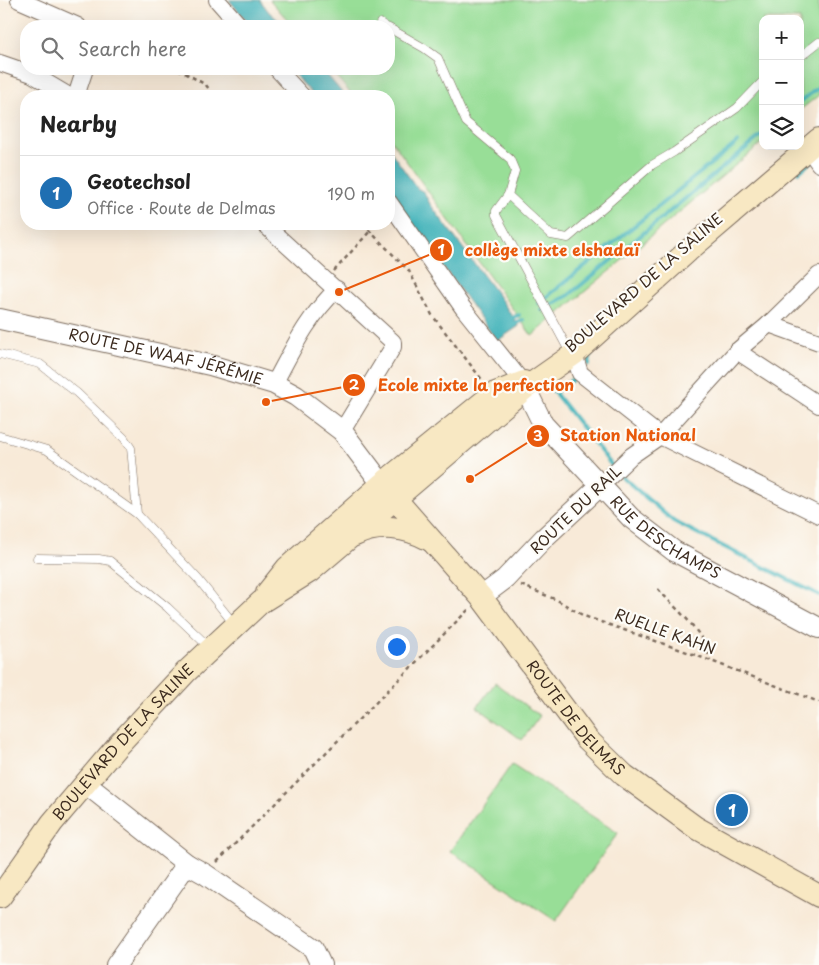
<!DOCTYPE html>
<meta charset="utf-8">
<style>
body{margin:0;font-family:"Playpen Sans",sans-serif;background:#f6f6f6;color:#222}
.controls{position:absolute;right:15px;top:15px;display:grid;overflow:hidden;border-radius:10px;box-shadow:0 5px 20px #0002}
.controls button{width:45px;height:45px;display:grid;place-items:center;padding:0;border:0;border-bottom:1px solid #e0e0e0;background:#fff;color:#222;font:25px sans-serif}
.you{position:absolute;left:396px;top:646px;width:18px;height:18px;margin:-12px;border:4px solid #fff;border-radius:50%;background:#1a73e8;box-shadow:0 0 0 8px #1a73e833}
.badge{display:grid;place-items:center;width:32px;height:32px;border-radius:50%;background:#1f6fb2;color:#fff;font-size:16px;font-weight:700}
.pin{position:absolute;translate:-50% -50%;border:2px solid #fff;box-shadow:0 1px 5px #0006}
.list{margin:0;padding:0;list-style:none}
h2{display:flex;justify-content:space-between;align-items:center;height:65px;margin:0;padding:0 20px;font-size:21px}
h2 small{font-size:16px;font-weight:400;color:#767676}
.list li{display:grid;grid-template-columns:32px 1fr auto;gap:15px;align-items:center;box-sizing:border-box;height:75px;padding:0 20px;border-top:1px solid #e0e0e0}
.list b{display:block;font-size:19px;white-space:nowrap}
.list p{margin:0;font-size:16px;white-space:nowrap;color:#767676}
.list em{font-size:16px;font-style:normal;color:#767676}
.icon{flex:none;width:28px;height:28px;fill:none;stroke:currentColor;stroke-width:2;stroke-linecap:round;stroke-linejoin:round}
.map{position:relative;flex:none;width:819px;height:965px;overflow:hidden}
.search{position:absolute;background:#fff;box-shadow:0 5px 20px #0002;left:20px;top:20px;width:375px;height:55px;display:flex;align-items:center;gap:12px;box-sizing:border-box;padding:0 18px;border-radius:20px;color:#767676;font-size:19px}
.panel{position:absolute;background:#fff;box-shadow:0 5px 20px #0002;left:20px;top:90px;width:375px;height:140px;border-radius:20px}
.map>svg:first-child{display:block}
.green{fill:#98de97;stroke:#6a845a}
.water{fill:#42b3ba;stroke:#3e6e6c}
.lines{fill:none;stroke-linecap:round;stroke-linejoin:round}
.stream{stroke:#42b3ba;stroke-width:4}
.service-casing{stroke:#7d6d5f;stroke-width:9}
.minor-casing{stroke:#7d6d5f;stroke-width:18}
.tertiary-casing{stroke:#7d6d5f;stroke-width:22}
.secondary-casing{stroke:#7d6d5f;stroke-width:24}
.path{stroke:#7d6d5f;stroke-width:2.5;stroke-dasharray:4 4;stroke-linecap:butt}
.service{stroke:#fff;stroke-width:8}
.minor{stroke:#fff;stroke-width:16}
.tertiary{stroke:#fff;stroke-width:20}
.secondary{stroke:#f8e8c3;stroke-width:22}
.labels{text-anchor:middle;stroke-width:4.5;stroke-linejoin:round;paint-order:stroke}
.street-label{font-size:15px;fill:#3b2a1e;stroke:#fdfcf7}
.leader{fill:none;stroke:#e8590c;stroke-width:2}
.callout-dot{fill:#e8590c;stroke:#fdfcf7;stroke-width:2}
.mark-label{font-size:15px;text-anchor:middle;font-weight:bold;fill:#fff}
.callout-label{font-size:16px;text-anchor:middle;font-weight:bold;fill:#e8590c;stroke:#fdfcf7;stroke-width:4.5;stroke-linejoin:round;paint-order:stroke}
</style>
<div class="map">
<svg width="819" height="965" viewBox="0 0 819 965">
<rect width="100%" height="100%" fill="#fdfcf7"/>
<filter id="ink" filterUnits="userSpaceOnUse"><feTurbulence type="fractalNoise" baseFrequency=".02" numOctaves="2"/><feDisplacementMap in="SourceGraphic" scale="10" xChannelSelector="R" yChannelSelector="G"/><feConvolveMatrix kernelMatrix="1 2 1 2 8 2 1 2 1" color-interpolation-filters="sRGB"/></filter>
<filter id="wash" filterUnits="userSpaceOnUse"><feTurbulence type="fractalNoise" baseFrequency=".0096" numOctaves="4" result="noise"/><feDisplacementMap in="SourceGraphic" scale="20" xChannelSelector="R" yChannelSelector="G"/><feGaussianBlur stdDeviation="1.12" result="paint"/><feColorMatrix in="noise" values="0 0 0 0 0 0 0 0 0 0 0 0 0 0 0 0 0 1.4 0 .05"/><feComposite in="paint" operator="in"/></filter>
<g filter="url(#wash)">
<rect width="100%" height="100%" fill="#f8ead8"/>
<!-- green -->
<g class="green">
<polygon points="270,0 819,0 819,95 800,110 800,19 763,19 763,142 532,336 389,137 389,96 353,96 330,69 389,69 389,26 293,26"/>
<polygon points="495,683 540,716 522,740 477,707"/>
<polygon points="512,764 618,833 556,921 450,851"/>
</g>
<!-- water -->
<g class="water">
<polygon points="229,0 260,0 269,12 285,26 251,26"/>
<polygon points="290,69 322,69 345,96 314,96"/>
<polygon points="389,149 417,188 424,192 430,204 498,295 519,326 497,341 389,192"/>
</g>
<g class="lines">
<!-- stream -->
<g class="stream">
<polyline points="800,102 819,87"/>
<polyline points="799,172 811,162"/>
<polyline points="811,272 819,265"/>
<polyline points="539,303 738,142"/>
<polyline points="542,310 569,295 763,134"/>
<polyline points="509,319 519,315"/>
<polyline points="514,324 523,320"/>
<polyline points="589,364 591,350"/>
<polyline points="551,388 613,467"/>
<polyline points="555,392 576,377"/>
<polyline points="619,474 673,521 819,595"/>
</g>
</g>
</g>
<g filter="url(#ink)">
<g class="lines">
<defs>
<g id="service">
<polyline points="380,23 385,26"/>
<polyline points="389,28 424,48 438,58 466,122 510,159 515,171 508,195 551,235 568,238 652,165 674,152 737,108 763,81"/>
<polyline points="800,57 819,42"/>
<polyline points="508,195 496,211 496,215 568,349"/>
<polyline points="0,354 40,364 77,393 124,438 131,448 132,458 137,514 198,579 234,624"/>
<polyline points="0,436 47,450 137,514"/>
<polyline points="37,558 99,559 110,561 167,607 210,648"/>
</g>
<g id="minor">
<polyline points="19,0 78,26"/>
<polyline points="217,0 240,26"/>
<polyline points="0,63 32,74 69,96"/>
<polyline points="277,69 302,96"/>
<polyline points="76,96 85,69"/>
<polyline points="808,148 819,164"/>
<polyline points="389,202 463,308 523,383"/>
<polyline points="264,224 393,342 393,347 342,431"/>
<polyline points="769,324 819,342"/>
<polyline points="737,351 819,405"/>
<polyline points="574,354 580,373 660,436 819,515"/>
<path d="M274,384C294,347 306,319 337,289"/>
<polyline points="600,486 631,456 660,436 737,351 769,324 819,275"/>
</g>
<g id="tertiary">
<path id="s1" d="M0,319L210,365L274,384L296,396L342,431L382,484"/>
<path id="s2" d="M523,383L543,424L631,518L674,551L819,628"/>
<polyline points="481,597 505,579 544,538 600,486"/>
<polyline points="86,784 187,864 205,874 313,948 321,965"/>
<polyline points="116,965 187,864"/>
</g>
<g id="secondary">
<path id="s3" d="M384,486L481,597L587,739L624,775L695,827L819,896"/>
<path d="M355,535C379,523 407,527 430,540"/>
<polyline points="267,593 287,568 382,484 493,394 524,382"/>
<path id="s4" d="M0,897L52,823L118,745L186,672L261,602L309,572L524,389L574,354L688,251L819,139"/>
</g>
</defs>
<!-- service casing -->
<use href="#service" class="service-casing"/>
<!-- minor casing -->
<use href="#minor" class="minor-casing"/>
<!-- tertiary casing -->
<use href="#tertiary" class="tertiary-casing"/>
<!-- secondary casing -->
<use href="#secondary" class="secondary-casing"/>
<!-- path -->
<g class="path">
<polyline points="178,69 206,85 214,96"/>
<polyline points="363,224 409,271 432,315 483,381"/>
<polyline points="334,271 370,231"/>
<polyline points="521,585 557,600 584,616 690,653 819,702"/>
<path d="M658,589C679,613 703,629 710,660"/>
<polyline points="217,862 469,609"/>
</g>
<!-- service -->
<use href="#service" class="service"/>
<!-- minor -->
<use href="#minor" class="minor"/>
<!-- tertiary -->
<use href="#tertiary" class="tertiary"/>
<!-- secondary -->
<use href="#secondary" class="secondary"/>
</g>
</g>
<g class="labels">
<!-- street labels -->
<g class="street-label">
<text transform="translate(644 283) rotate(-41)" y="5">BOULEVARD DE LA SALINE</text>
<text dy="5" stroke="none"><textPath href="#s1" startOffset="170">ROUTE DE WAAF JÉRÉMIE</textPath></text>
<text transform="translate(576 510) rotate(-44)" y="5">ROUTE DU RAIL</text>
<text dy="5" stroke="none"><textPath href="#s2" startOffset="214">RUE DESCHAMPS</textPath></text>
<text transform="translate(665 632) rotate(20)" y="5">RUELLE KAHN</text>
<text dy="5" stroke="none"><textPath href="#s3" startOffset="301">ROUTE DE DELMAS</textPath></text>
<text dy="5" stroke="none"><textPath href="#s4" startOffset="198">BOULEVARD DE LA SALINE</textPath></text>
</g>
</g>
<!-- callouts -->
<path class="leader" d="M339 292L441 250M266 402L354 385M470 479L538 436"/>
<g class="callout-dot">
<circle cx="339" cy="292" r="5"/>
<circle cx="266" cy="402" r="5"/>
<circle cx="470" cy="479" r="5"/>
<circle cx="441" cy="250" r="12"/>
<circle cx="354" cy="385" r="12"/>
<circle cx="538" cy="436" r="12"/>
</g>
<g class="mark-label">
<text x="441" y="255">1</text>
<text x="354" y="390">2</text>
<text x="538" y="441">3</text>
</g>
<g class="callout-label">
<text x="552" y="256">collège mixte elshadaï</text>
<text x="476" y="391">Ecole mixte la perfection</text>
<text x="628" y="441">Station National</text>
</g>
</svg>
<div class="controls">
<button>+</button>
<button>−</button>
<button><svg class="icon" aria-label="layers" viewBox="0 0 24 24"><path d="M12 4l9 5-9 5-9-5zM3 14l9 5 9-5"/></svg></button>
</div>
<div class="you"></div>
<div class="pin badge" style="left:732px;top:810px">1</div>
<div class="search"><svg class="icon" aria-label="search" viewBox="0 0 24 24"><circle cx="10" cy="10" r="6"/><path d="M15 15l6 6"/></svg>Search here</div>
<section class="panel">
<h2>Nearby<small></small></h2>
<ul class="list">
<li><span class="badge">1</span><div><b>Geotechsol</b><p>Office · Route de Delmas</p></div><em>190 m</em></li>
</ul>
</section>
</div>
